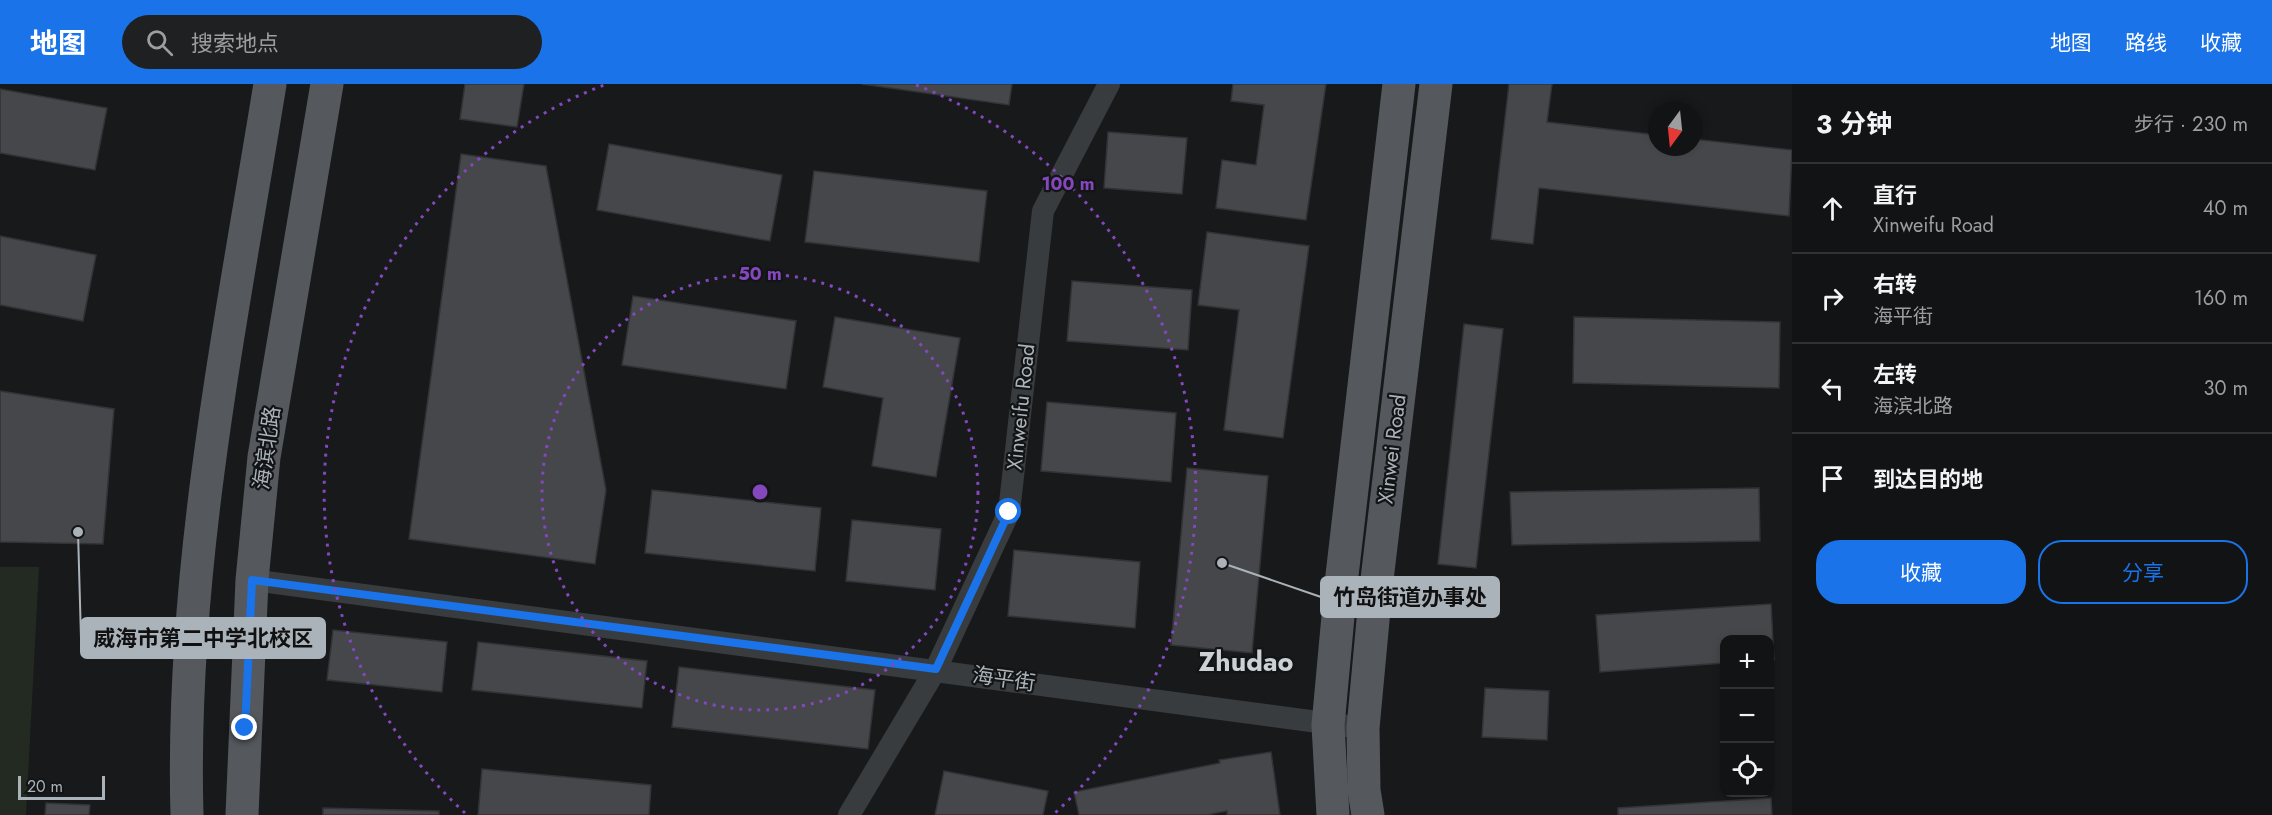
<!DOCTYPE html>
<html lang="zh">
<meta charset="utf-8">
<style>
body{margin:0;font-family:Jost,"Noto Sans SC",sans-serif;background:#1f2022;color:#f1f3f6}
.controls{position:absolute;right:18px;bottom:18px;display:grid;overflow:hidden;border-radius:12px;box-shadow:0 3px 9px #0003}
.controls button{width:54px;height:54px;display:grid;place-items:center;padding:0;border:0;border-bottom:2px solid #313234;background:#121314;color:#f1f3f6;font:30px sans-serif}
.compass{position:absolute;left:1648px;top:18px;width:54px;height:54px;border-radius:50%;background:#121314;box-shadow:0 3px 9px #0003;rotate:195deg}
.scale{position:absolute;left:18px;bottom:15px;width:87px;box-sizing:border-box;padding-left:6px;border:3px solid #abb3ba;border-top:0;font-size:16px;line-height:21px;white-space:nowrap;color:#abb3ba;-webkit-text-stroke:4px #131415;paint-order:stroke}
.stop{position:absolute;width:18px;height:18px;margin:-14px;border:4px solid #1a73e8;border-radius:50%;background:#fff}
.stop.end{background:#1a73e8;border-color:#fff;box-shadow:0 2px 6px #0008}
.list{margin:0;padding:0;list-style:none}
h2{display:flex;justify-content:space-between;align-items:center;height:78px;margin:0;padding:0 24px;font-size:26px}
h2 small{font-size:20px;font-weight:400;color:#9c9ea0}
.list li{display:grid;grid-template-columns:39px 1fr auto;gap:18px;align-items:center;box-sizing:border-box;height:90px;padding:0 24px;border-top:2px solid #313234}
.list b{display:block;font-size:22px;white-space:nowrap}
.list p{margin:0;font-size:20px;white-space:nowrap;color:#9c9ea0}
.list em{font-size:20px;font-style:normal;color:#9c9ea0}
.actions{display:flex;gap:12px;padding:18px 24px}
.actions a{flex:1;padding:14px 0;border:2px solid #1a73e8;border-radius:24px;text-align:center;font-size:21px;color:#1a73e8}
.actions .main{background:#1a73e8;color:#fff}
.icon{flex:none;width:33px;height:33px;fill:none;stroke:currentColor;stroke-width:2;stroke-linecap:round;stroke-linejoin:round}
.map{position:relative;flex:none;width:1792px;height:731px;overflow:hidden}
header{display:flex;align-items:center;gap:36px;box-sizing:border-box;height:84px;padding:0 30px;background:#1a73e8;color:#fff}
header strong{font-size:28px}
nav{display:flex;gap:33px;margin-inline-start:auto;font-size:21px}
.search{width:420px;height:54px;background:#1f2022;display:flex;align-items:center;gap:15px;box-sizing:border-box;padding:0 21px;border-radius:33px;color:#9c9ea0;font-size:22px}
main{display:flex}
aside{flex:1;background:#121314}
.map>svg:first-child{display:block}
.green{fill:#232a22}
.building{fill:#45474a;stroke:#323336;stroke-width:1.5}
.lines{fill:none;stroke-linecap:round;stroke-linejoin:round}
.minor{stroke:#393c3f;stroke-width:22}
.primary{stroke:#55595e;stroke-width:33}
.route{stroke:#1a73e8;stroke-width:8}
.ring{fill:none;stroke:#8547be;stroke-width:3;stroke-dasharray:3 6}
.labels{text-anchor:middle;stroke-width:4.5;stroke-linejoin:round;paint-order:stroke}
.street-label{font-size:21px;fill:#abb3ba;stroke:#131415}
.district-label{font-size:27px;font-weight:bold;fill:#ccd1d6;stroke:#131415}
.centre{fill:#8547be;stroke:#131415;stroke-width:3}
.ring-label{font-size:18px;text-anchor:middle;font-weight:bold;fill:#8547be;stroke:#131415;stroke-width:4.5;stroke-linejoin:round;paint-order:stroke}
.leader{fill:none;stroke:#abb3ba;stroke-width:2}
.callout-dot{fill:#abb3ba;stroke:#131415;stroke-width:2}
.callout{fill:#abb3ba;stroke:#abb3ba;stroke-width:2}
.callout-label{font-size:22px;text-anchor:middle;font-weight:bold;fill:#111}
</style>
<header>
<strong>地图</strong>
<div class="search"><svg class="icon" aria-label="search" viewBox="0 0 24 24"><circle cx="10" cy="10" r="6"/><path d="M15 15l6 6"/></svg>搜索地点</div>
<nav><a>地图</a><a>路线</a><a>收藏</a></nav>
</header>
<main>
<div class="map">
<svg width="1792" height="731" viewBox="0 0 1792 731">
<rect width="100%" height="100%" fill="#18191a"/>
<!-- green -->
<polygon class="green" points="0,483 39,483 26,731 0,731"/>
<!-- building -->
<g class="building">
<polygon points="465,0 524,0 517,43 460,35"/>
<polygon points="862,0 1012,0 1009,21"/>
<polygon points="1233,0 1326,0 1306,136 1216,124 1222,76 1256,81 1264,21 1231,17"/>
<polygon points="1509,0 1552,0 1547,38 1657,51 1657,63 1693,63 1693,55 1792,66 1789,132 1539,104 1533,160 1491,155"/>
<polygon points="0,5 107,24 95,86 0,69"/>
<polygon points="1108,48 1187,54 1182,110 1104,104"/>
<polygon points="609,60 782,91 770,157 597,126"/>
<polygon points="461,70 546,82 606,406 595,480 409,455"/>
<polygon points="814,87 987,107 979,178 805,158"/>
<polygon points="1207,148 1309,162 1283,354 1224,346 1239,226 1198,221"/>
<polygon points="0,152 96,171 83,237 0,221"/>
<polygon points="1072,197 1192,206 1188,266 1067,257"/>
<polygon points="633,212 796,237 786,305 622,281"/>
<polygon points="835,233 960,254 936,393 872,382 883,314 823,303"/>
<polygon points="1574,233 1780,238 1779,304 1573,299"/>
<polygon points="1464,240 1503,245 1476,484 1438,480"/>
<polygon points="0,307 114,325 103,460 0,458"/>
<polygon points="1047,318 1176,329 1171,398 1041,387"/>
<polygon points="1187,384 1268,392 1252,569 1171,561"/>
<polygon points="1759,404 1760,457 1512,461 1510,408"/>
<polygon points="652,406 821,424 815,487 645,469"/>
<polygon points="852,436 941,445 935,506 846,497"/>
<polygon points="1014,466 1140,478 1135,544 1008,532"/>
<polygon points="1771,520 1774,576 1770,577 1770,556 1724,556 1724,579 1600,588 1596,531"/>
<polygon points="333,546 447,558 442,608 327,596"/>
<polygon points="478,558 647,577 642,624 472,606"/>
<polygon points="679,583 875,606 868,665 672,643"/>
<polygon points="1485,604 1549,607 1547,656 1482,653"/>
<polygon points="1271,668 1280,731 1227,731 1227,727 1207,731 1079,731 1074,708 1220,679 1219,676"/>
<polygon points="482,685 651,701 649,731 478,731"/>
<polygon points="944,687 1048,707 1043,731 935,731"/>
<polygon points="1771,714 1772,731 1618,731 1618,724"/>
<polygon points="46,719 90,721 89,731 45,731"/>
<polygon points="323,724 439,727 439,731 323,731"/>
</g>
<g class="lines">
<!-- minor -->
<g class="minor">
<polyline points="252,496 1363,644"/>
<polyline points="849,731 936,585 1009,428 1043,127 1109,0"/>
</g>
<!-- primary -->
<g class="primary">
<path d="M187,731C180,485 231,241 270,0"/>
<polyline points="242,731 252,496 264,373 327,0"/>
<polyline points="1333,731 1328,641 1341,500 1399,0"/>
<polyline points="1368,731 1364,706 1363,644 1376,504 1436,0"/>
</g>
</g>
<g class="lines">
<!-- route -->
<polyline class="route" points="245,644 252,496 936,585 1009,428"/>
</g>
<!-- distance rings -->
<g class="ring">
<circle cx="760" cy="408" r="218"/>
<path d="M465 729A436 436 0 0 1 604 1M916 1A436 436 0 0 1 1055 729"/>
</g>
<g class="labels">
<!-- street labels -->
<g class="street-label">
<text transform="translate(1021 323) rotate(-84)" y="7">Xinweifu Road</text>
<text transform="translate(267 364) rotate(-82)" y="7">海滨北路</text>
<text transform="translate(1392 365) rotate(-83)" y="7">Xinwei Road</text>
<text transform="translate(1004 595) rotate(8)" y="7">海平街</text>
</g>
<!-- district labels -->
<g class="district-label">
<text x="1246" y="587">Zhudao</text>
</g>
</g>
<circle cx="760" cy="408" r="9" class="centre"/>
<g class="ring-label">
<text x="1068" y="106">100 m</text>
<text x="760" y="196">50 m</text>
</g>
<!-- callouts -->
<path class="leader" d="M1222 479L1321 513M78 448L81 554"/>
<g class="callout-dot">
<circle cx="1222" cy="479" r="6"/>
<circle cx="78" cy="448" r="6"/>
</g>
<g class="callout">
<rect x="1321" y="493" width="178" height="40" rx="6"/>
<rect x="81" y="534" width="244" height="40" rx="6"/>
</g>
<g class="callout-label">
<text x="1410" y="521">竹岛街道办事处</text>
<text x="203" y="562">威海市第二中学北校区</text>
</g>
</svg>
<div class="controls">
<button>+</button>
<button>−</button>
<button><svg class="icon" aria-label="locate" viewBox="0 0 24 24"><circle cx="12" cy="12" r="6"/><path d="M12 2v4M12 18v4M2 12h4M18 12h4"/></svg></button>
</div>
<svg class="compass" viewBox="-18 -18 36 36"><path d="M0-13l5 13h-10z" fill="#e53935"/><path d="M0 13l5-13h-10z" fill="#9c9ea0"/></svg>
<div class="scale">20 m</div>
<div class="stop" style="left:1009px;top:428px"></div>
<div class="stop end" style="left:245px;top:644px"></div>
</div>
<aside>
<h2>3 分钟<small>步行 · 230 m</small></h2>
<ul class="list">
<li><svg class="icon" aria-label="ahead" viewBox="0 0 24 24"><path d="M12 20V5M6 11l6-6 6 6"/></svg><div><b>直行</b><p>Xinweifu Road</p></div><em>40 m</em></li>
<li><svg class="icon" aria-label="right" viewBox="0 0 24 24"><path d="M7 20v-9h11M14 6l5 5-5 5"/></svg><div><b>右转</b><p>海平街</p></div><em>160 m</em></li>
<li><svg class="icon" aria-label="left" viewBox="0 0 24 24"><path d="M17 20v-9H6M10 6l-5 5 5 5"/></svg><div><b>左转</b><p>海滨北路</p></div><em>30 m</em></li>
<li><svg class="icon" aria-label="arrive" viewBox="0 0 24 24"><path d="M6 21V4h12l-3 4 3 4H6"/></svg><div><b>到达目的地</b></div></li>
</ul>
<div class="actions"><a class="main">收藏</a><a>分享</a></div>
</aside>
</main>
